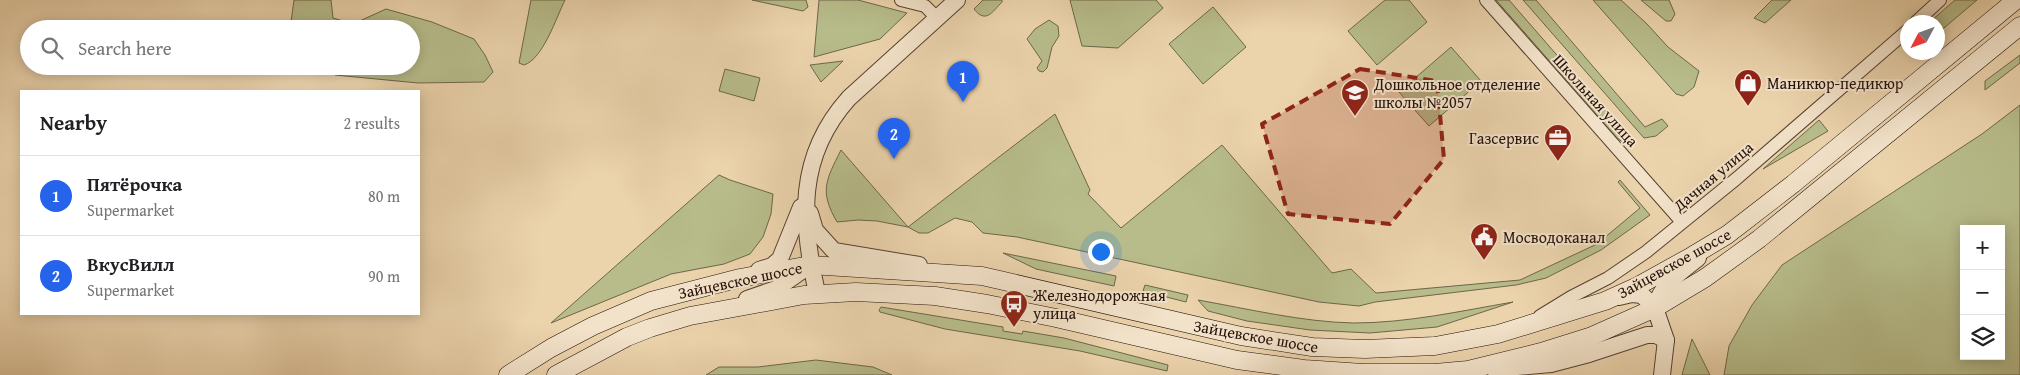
<!DOCTYPE html>
<meta charset="utf-8">
<style>
body{margin:0;font-family:"Gentium Book Plus",serif;background:#f2f2f2;color:#202124}
.controls{position:absolute;right:15px;bottom:15px;display:grid;overflow:hidden;border-radius:0px;box-shadow:0 2px 12px #0003}
.controls button{width:45px;height:45px;display:grid;place-items:center;padding:0;border:0;border-bottom:1px solid #e0e0e0;background:#fff;color:#202124;font:25px sans-serif}
.compass{position:absolute;left:1900px;top:15px;width:45px;height:45px;border-radius:50%;background:#fff;box-shadow:0 2px 12px #0003;rotate:229deg}
.you{position:absolute;left:1100px;top:251px;width:18px;height:18px;margin:-12px;border:4px solid #fff;border-radius:50%;background:#1a73e8;box-shadow:0 0 0 8px #1a73e833}
.badge{display:grid;place-items:center;width:32px;height:32px;border-radius:50%;background:#2563eb;color:#fff;font-size:16px;font-weight:700}
.pin{position:absolute;translate:-50% -41px;filter:drop-shadow(0 1px 2px #0008)}
.pin::after{content:'';position:absolute;top:26px;width:18px;height:15px;background:inherit;clip-path:polygon(0 0,100% 0,50% 100%)}
.list{margin:0;padding:0;list-style:none}
h2{display:flex;justify-content:space-between;align-items:center;height:65px;margin:0;padding:0 20px;font-size:21px}
h2 small{font-size:16px;font-weight:400;color:#757577}
.list li{display:grid;grid-template-columns:32px 1fr auto;gap:15px;align-items:center;box-sizing:border-box;height:80px;padding:0 20px;border-top:1px solid #e0e0e0}
.list b{display:block;font-size:19px;white-space:nowrap}
.list p{margin:0;font-size:16px;white-space:nowrap;color:#757577}
.list em{font-size:16px;font-style:normal;color:#757577}
.icon{flex:none;width:28px;height:28px;fill:none;stroke:currentColor;stroke-width:2;stroke-linecap:round;stroke-linejoin:round}
.map{position:relative;flex:none;width:2020px;height:375px;overflow:hidden}
.search{position:absolute;background:#fff;box-shadow:0 2px 12px #0003;left:20px;top:20px;width:400px;height:55px;display:flex;align-items:center;gap:12px;box-sizing:border-box;padding:0 18px;border-radius:28px;color:#757577;font-size:19px}
.panel{position:absolute;background:#fff;box-shadow:0 2px 12px #0003;left:20px;top:90px;width:400px;height:225px;border-radius:0px}
.map>svg:first-child{display:block}
.green{fill:#b7bc8a;stroke:#6e664a;fill-rule:evenodd}
.lines{fill:none;stroke-linecap:round;stroke-linejoin:round}
.minor-casing{stroke:#564132;stroke-width:14}
.tertiary-casing{stroke:#564132;stroke-width:18}
.secondary-casing{stroke:#241009;stroke-width:19}
.minor{stroke:#f2e2c9;stroke-width:12}
.tertiary{stroke:#f2e2c9;stroke-width:16}
.secondary{stroke:#f2e2c9;stroke-width:18}
.marked{fill:#8f2418;fill-opacity:0.2;stroke:#8f2418;stroke-width:4;stroke-dasharray:10 6;stroke-linejoin:round}
.labels{text-anchor:middle;stroke-width:4;stroke-linejoin:round;paint-order:stroke}
.poi-label{font-size:16px;fill:#241009;stroke:#f2e2c9;text-anchor:start}
.street-label{font-size:16px;fill:#241009;stroke:#f2e2c9}
</style>
<div class="map">
<svg width="2020" height="375" viewBox="0 0 2020 375">
<rect width="100%" height="100%" fill="#ebd3ac"/>
<filter id="stains"><feTurbulence type="fractalNoise" baseFrequency=".004" numOctaves="4"/><feColorMatrix values="0 0 0 0 .2 0 0 0 0 .09 0 0 0 0 .02 0 0 0 .5 -.17"/></filter>
<radialGradient id="worn" r=".72"><stop offset=".6" stop-color="#630" stop-opacity="0"/><stop offset="1" stop-color="#630" stop-opacity=".3"/></radialGradient>
<!-- green -->
<g class="green">
<polygon points="294,0 331,0 333,18 353,24 386,9 432,22 474,39 485,55 493,72 484,82 418,83 335,75 326,66 411,66 411,29 290,29"/>
<path d="M531,0H565C556,18 543,59 524,65L519,63Z"/>
<polygon points="752,0 806,0 808,7 803,11"/>
<polygon points="819,0 858,0 907,13 880,39 814,57"/>
<path d="M983,0H1002V2C992,12 986,24 974,9Z"/>
<polygon points="1070,0 1156,0 1163,8 1118,48 1082,46"/>
<polygon points="1385,0 1409,0 1427,22 1377,65 1348,31"/>
<polygon points="1496,0 1509,0 1628,137 1624,143 1617,138"/>
<polygon points="1523,0 1536,0 1645,127 1662,119 1668,126 1656,136 1644,138"/>
<polygon points="1593,0 1621,0 1647,24 1668,47 1699,71 1694,87 1683,96 1676,94"/>
<polygon points="1641,0 1669,0 1675,14 1671,21 1666,21"/>
<polygon points="1772,0 1791,0 1765,23 1754,18"/>
<polygon points="1955,0 1977,0 1938,33 1938,22 1930,22"/>
<polygon points="1213,7 1246,47 1203,84 1169,44"/>
<polygon points="1049,20 1058,26 1059,36 1052,47 1047,68 1043,72 1039,71 1037,68 1042,61 1027,39 1035,29"/>
<polygon points="1451,47 1481,81 1429,126 1399,92"/>
<polygon points="2020,55 2020,63 1985,90 1985,81"/>
<polygon points="843,61 821,82 810,65"/>
<polygon points="725,69 760,78 754,101 719,91"/>
<path d="M2020,105V375H1724L1729,346L1752,305L1782,265L1982,134ZM1964,229H2001V356H1964Z"/>
<path d="M1055,114L1090,190L1088,194L1121,228L1222,145L1332,273L1351,269L1376,293L1520,280L1597,244L1640,208L1618,182L1620,180L1650,215L1601,250L1546,278L1516,285L1375,302L1359,306L1319,302L1017,237L983,233L972,222L955,218L928,233H919L908,227L877,221L858,220L837,222C819,191 826,180 841,150L908,227Z"/>
<polygon points="1819,120 1828,131 1763,169"/>
<polygon points="719,175 730,180 773,194 771,214 763,237 750,254 724,264 671,274 551,323"/>
<polygon points="1003,253 1116,276 1114,286 1036,269"/>
<polygon points="1145,285 1188,295 1186,302 1143,291"/>
<path d="M1198,300C1249,309 1302,322 1354,323C1407,323 1461,311 1513,302L1437,327L1370,333L1310,330L1247,321L1208,311Z"/>
<polygon points="881,307 1003,327 1003,331 1022,334 1023,331 1064,338 1168,365 1167,371 1080,351 945,329 880,312 879,310"/>
<polygon points="1692,339 1710,375 1682,375"/>
<polygon points="816,360 873,367 892,375 706,375 719,367 758,367"/>
</g>
<g class="lines">
<defs>
<g id="minor">
<polyline points="901,0 925,6 937,18"/>
<polyline points="1486,0 1682,222"/>
<polyline points="1916,22 1940,0"/>
<polyline points="1540,316 1571,297 1608,278 1646,252 1736,179 1908,30"/>
</g>
<g id="tertiary">
<polyline points="810,213 815,230 834,251 919,265"/>
<polyline points="759,270 772,266 780,259 801,207"/>
<path d="M817,293C801,221 796,157 849,98L957,0"/>
<polyline points="1619,297 1632,294 1642,295 1655,308 1666,340 1662,375"/>
<polyline points="747,299 776,289 810,265"/>
<path d="M1655,308C1661,284 1680,273 1698,258"/>
<polyline points="1494,369 1551,364 1589,354 1647,335 1656,335 1666,340"/>
</g>
<g id="secondary">
<polyline points="508,375 551,348 593,326 651,301 740,278 810,265 982,276 1241,336 1312,347 1365,349 1435,346 1498,334 1605,301 1636,287 1692,256 1727,235 1793,184 2016,0"/>
<polyline points="556,375 627,337 650,328 690,316 804,295 856,292 935,296 987,304 1056,318 1237,360 1304,369 1363,373 1435,373 1468,370 1541,352 1592,336 1655,308 1705,278 1759,239 2020,26"/>
</g>
</defs>
<!-- minor casing -->
<use href="#minor" class="minor-casing"/>
<!-- tertiary casing -->
<use href="#tertiary" class="tertiary-casing"/>
<!-- secondary casing -->
<use href="#secondary" class="secondary-casing"/>
<!-- minor -->
<use href="#minor" class="minor"/>
<!-- tertiary -->
<use href="#tertiary" class="tertiary"/>
<!-- secondary -->
<use href="#secondary" class="secondary"/>
</g>
<!-- marked area -->
<path class="marked" d="M1360,69L1437,81L1444,159L1390,224L1288,214L1262,124Z"/>
<!-- icons -->
<defs>
<symbol id="shop-pin" viewBox="-11 -11 22 30"><path d="M0 17L-7.5 6A9.5 9.5 0 1 1 7.5 6Z" fill="#8f2418" stroke="#f2e2c9"/><path d="M-5-2.5h2.3a2.7 3.5 0 0 1 5.4 0H5L5.5 6h-11ZM-1.5-2.5h3a1.5 2.3 0 0 0-3 0Z" fill="#fff"/></symbol>
<symbol id="school-pin" viewBox="-11 -11 22 30"><path d="M0 17L-7.5 6A9.5 9.5 0 1 1 7.5 6Z" fill="#8f2418" stroke="#f2e2c9"/><path d="M0-5L7-2L0 1L-7-2ZM-4 1L0 2.5L4 1V4Q0 6-4 4Z" fill="#fff"/></symbol>
<symbol id="office-pin" viewBox="-11 -11 22 30"><path d="M0 17L-7.5 6A9.5 9.5 0 1 1 7.5 6Z" fill="#8f2418" stroke="#f2e2c9"/><path d="M-6-3h4V-5.5h4V-3h4V5H-6ZM-1-4.5V-3h2v-1.5ZM-6 0V1H6V0Z" fill="#fff"/></symbol>
<symbol id="civic-pin" viewBox="-11 -11 22 30"><path d="M0 17L-7.5 6A9.5 9.5 0 1 1 7.5 6Z" fill="#8f2418" stroke="#f2e2c9"/><path d="M-.6-6.5H3V-4.5H.6V-3L4-1V1h2V6H-6V1h2V-1L-.6-3ZM-1.2 2.5V6h2.4V2.5Z" fill="#fff"/></symbol>
<symbol id="bus-pin" viewBox="-11 -11 22 30"><path d="M0 17L-7.5 6A9.5 9.5 0 1 1 7.5 6Z" fill="#8f2418" stroke="#f2e2c9"/><path d="M-5-6H5V4H4V6H2V4H-2V6H-4V4H-5ZM-3.5-4V0h7V-4ZM-3.5 1.2v1.5H-2V1.2ZM2 1.2v1.5H3.5V1.2Z" fill="#fff"/></symbol>
</defs>
<g fill-rule="evenodd">
<use href="#shop-pin" x="1732" y="67" width="32" height="43"/>
<use href="#school-pin" x="1339" y="77" width="32" height="43"/>
<use href="#office-pin" x="1542" y="122" width="32" height="43"/>
<use href="#civic-pin" x="1468" y="221" width="32" height="43"/>
<use href="#bus-pin" x="998" y="288" width="32" height="43"/>
</g>
<g class="labels">
<!-- poi labels -->
<g class="poi-label">
<text x="1767" y="89">Маникюр-педикюр</text>
<text x="1374" y="90">Дошкольное отделение<tspan x="1374" dy="18">школы №2057</tspan></text>
<text x="1539" y="144" text-anchor="end">Газсервис</text>
<text x="1503" y="243">Мосводоканал</text>
<text x="1033" y="301">Железнодорожная<tspan x="1033" dy="18">улица</tspan></text>
</g>
<!-- street labels -->
<g class="street-label">
<text transform="translate(1596 100) rotate(48)" y="6">Школьная улица</text>
<text transform="translate(1713 176) rotate(-40)" y="6">Дачная улица</text>
<text transform="translate(1674 263) rotate(-29)" y="6">Зайцевское шоссе</text>
<text transform="translate(740 280) rotate(-12)" y="6">Зайцевское шоссе</text>
<text transform="translate(1256 336) rotate(10)" y="6">Зайцевское шоссе</text>
</g>
</g>
<rect width="100%" height="100%" filter="url(#stains)"/>
<rect width="100%" height="100%" fill="url(#worn)"/>
</svg>
<div class="controls">
<button>+</button>
<button>−</button>
<button><svg class="icon" aria-label="layers" viewBox="0 0 24 24"><path d="M12 4l9 5-9 5-9-5zM3 14l9 5 9-5"/></svg></button>
</div>
<svg class="compass" viewBox="-18 -18 36 36"><path d="M0-13l5 13h-10z" fill="#e53935"/><path d="M0 13l5-13h-10z" fill="#757577"/></svg>
<div class="you"></div>
<div class="pin badge" style="left:963px;top:102px">1</div>
<div class="pin badge" style="left:894px;top:159px">2</div>
<div class="search"><svg class="icon" aria-label="search" viewBox="0 0 24 24"><circle cx="10" cy="10" r="6"/><path d="M15 15l6 6"/></svg>Search here</div>
<section class="panel">
<h2>Nearby<small>2 results</small></h2>
<ul class="list">
<li><span class="badge">1</span><div><b>Пятёрочка</b><p>Supermarket</p></div><em>80 m</em></li>
<li><span class="badge">2</span><div><b>ВкусВилл</b><p>Supermarket</p></div><em>90 m</em></li>
</ul>
</section>
</div>
